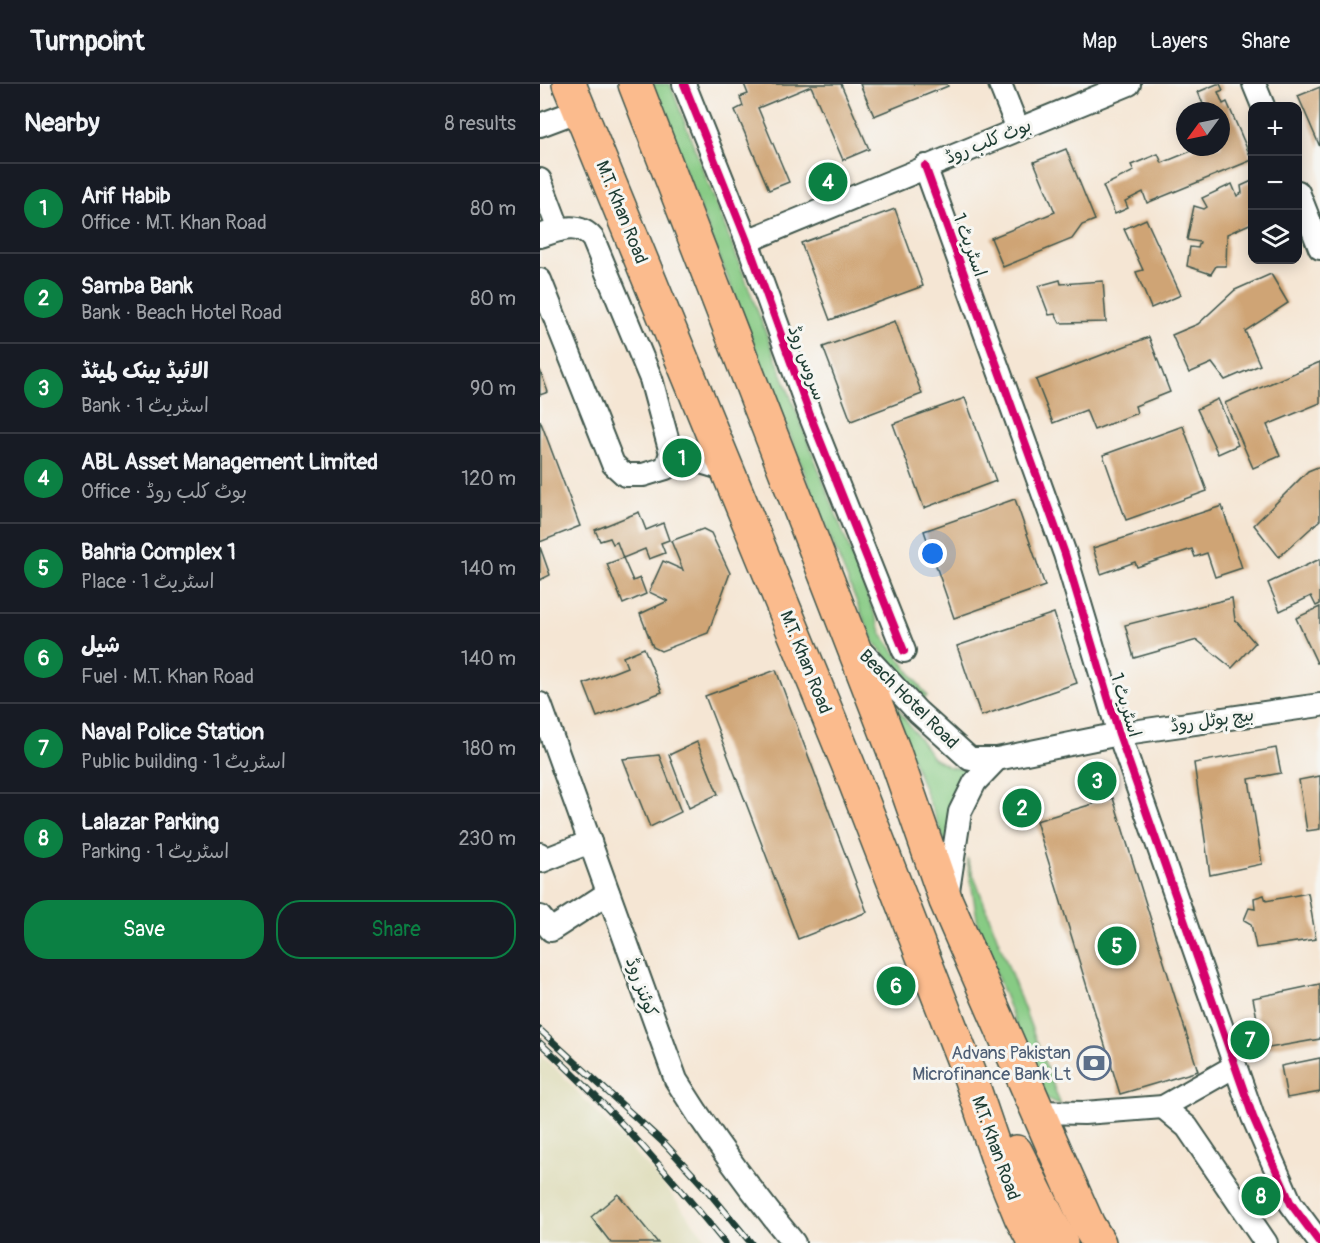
<!DOCTYPE html>
<meta charset="utf-8">
<style>
body{margin:0;font-family:Pangolin,"Playpen Sans Arabic",sans-serif;background:#20242c;color:#f1f3f6}
.controls{position:absolute;right:18px;top:18px;display:grid;overflow:hidden;border-radius:12px;box-shadow:0 3px 15px #0003}
.controls button{width:54px;height:54px;display:grid;place-items:center;padding:0;border:0;border-bottom:2px solid #363941;background:#171b24;color:#f1f3f6;font:30px sans-serif}
.compass{position:absolute;left:636px;top:18px;width:54px;height:54px;border-radius:50%;background:#171b24;box-shadow:0 3px 15px #0003;rotate:237deg}
.you{position:absolute;left:393px;top:470px;width:21px;height:21px;margin:-15px;border:4px solid #fff;border-radius:50%;background:#1a73e8;box-shadow:0 0 0 9px #1a73e833}
.badge{display:grid;place-items:center;width:39px;height:39px;border-radius:50%;background:#0b8043;color:#fff;font-size:20px;font-weight:700}
.pin{position:absolute;translate:-50% -50%;border:3px solid #fff;box-shadow:0 2px 6px #0006}
.list{margin:0;padding:0;list-style:none}
h2{display:flex;justify-content:space-between;align-items:center;height:78px;margin:0;padding:0 24px;font-size:26px}
h2 small{font-size:20px;font-weight:400;color:#9ea1a6}
.list li{display:grid;grid-template-columns:39px 1fr auto;gap:18px;align-items:center;box-sizing:border-box;height:90px;padding:0 24px;border-top:2px solid #363941}
.list b{display:block;font-size:22px;white-space:nowrap}
.list p{margin:0;font-size:20px;white-space:nowrap;color:#9ea1a6}
.list em{font-size:20px;font-style:normal;color:#9ea1a6}
.actions{display:flex;gap:12px;padding:18px 24px}
.actions a{flex:1;padding:14px 0;border:2px solid #0b8043;border-radius:24px;text-align:center;font-size:21px;color:#0b8043}
.actions .main{background:#0b8043;color:#fff}
.icon{flex:none;width:33px;height:33px;fill:none;stroke:currentColor;stroke-width:2;stroke-linecap:round;stroke-linejoin:round}
.map{position:relative;flex:none;width:780px;height:1159px;overflow:hidden}
header{display:flex;align-items:center;gap:36px;box-sizing:border-box;height:84px;padding:0 30px;background:#171b24;border-bottom:2px solid #363941}
header strong{font-size:28px}
nav{display:flex;gap:33px;margin-inline-start:auto;font-size:21px}
main{display:flex}
aside{flex:1;background:#171b24}
.map>svg:first-child{display:block}
.built{fill:#dfddbb}
.green{fill:#87cb84;stroke:#53845c;stroke-width:1.5}
.building{fill:#cfa474}
.lines{fill:none;stroke-linecap:round;stroke-linejoin:round}
.minor-casing{stroke:#3f564c;stroke-width:26}
.highway-casing{stroke:#3f564c;stroke-width:36}
.minor{stroke:#fff;stroke-width:22}
.highway{stroke:#fbbb8d;stroke-width:33}
.rail-casing{stroke:#1f3d34;stroke-width:7}
.rail{stroke:#f6f6f2;stroke-width:4.5;stroke-dasharray:14;stroke-linecap:butt}
.cycleway-casing{stroke:#f6f6f2;stroke-width:11}
.cycleway{stroke:#d6006c;stroke-width:8}
.labels{text-anchor:middle;stroke-width:6;stroke-linejoin:round;paint-order:stroke}
.street-label{font-size:18px;fill:#1f3d34;stroke:#f6f6f2}
.service-label{font-size:18px;fill:#4e5e75;stroke:#f6f6f2;text-anchor:end}
</style>
<header>
<strong>Turnpoint</strong>
<nav><a>Map</a><a>Layers</a><a>Share</a></nav>
</header>
<main>
<aside>
<h2>Nearby<small>8 results</small></h2>
<ul class="list">
<li><span class="badge">1</span><div><b>Arif Habib</b><p>Office · M.T. Khan Road</p></div><em>80 m</em></li>
<li><span class="badge">2</span><div><b>Samba Bank</b><p>Bank · Beach Hotel Road</p></div><em>80 m</em></li>
<li><span class="badge">3</span><div><b>الائیڈ بینک لمیٹڈ</b><p>Bank · اسٹریٹ 1</p></div><em>90 m</em></li>
<li><span class="badge">4</span><div><b>ABL Asset Management Limited</b><p>Office · بوٹ کلب روڈ</p></div><em>120 m</em></li>
<li><span class="badge">5</span><div><b>Bahria Complex 1</b><p>Place · اسٹریٹ 1</p></div><em>140 m</em></li>
<li><span class="badge">6</span><div><b>شیل</b><p>Fuel · M.T. Khan Road</p></div><em>140 m</em></li>
<li><span class="badge">7</span><div><b>Naval Police Station</b><p>Public building · اسٹریٹ 1</p></div><em>180 m</em></li>
<li><span class="badge">8</span><div><b>Lalazar Parking</b><p>Parking · اسٹریٹ 1</p></div><em>230 m</em></li>
</ul>
<div class="actions"><a class="main">Save</a><a>Share</a></div>
</aside>
<div class="map">
<svg width="780" height="1159" viewBox="0 0 780 1159">
<rect width="100%" height="100%" fill="#f6f6f2"/>
<filter id="ink" filterUnits="userSpaceOnUse"><feTurbulence type="fractalNoise" baseFrequency=".0167" numOctaves="2"/><feDisplacementMap in="SourceGraphic" scale="12" xChannelSelector="R" yChannelSelector="G"/><feConvolveMatrix kernelMatrix="1 2 1 2 8 2 1 2 1" color-interpolation-filters="sRGB"/></filter>
<filter id="wash" filterUnits="userSpaceOnUse"><feTurbulence type="fractalNoise" baseFrequency=".008" numOctaves="4" result="noise"/><feDisplacementMap in="SourceGraphic" scale="24" xChannelSelector="R" yChannelSelector="G"/><feGaussianBlur stdDeviation="1.35" result="paint"/><feColorMatrix in="noise" values="0 0 0 0 0 0 0 0 0 0 0 0 0 0 0 0 0 1.4 0 .05"/><feComposite in="paint" operator="in"/></filter>
<g filter="url(#wash)">
<rect width="100%" height="100%" fill="#f5e6d4"/>
<!-- built -->
<polygon class="built" points="0,972 16,985 119,1095 169,1159 0,1159"/>
<!-- green -->
<g class="green">
<polygon points="111,0 130,0 343,552 387,612 382,617 333,557 292,458"/>
<polygon points="347,610 393,674 409,683 443,687 410,771"/>
<polygon points="427,774 521,1022 504,1013 439,846"/>
</g>
<g id="blocks">
<!-- building -->
<g class="building">
<polygon points="204,0 301,0 329,65 303,76 271,2 218,24 249,98 229,106 195,26 203,22 200,13 208,10"/>
<polygon points="320,0 407,0 408,2 334,32"/>
<polygon points="677,0 680,0 683,6 678,8 683,20 687,18 712,76 607,119 603,108 585,117 588,124 575,130 563,102 594,87 591,81 618,70 622,79 661,63 681,63 681,27 655,27 654,24 663,20 658,8"/>
<polygon points="780,3 780,63 758,12"/>
<polygon points="526,65 555,136 542,141 532,155 463,183 451,154 515,128 494,78"/>
<polygon points="712,97 712,139 687,150 686,182 676,182 671,190 647,182 650,163 658,164 660,158 647,156 654,122 664,125 667,123 662,114 692,100 697,112 702,109 701,102"/>
<polygon points="355,125 383,202 290,236 261,159"/>
<polygon points="606,135 641,211 611,224 596,188 603,186 584,145"/>
<polygon points="731,190 748,219 705,247 720,281 685,296 672,279 649,289 632,251 658,240 695,206"/>
<polygon points="520,196 521,200 563,197 566,238 520,239 515,230 509,231 498,202"/>
<polygon points="355,237 382,310 311,337 283,263"/>
<polygon points="609,253 630,308 595,322 597,329 554,346 546,326 513,339 496,296"/>
<polygon points="780,278 780,319 727,341 740,372 713,384 685,319"/>
<polygon points="0,286 8,308 0,311"/>
<polygon points="425,314 456,397 384,424 353,340"/>
<polygon points="678,315 698,361 678,370 657,325"/>
<polygon points="0,336 40,442 0,458"/>
<polygon points="643,342 667,407 586,436 563,371"/>
<polygon points="780,382 780,436 739,473 714,441 768,387"/>
<polygon points="475,415 505,502 414,534 384,447"/>
<polygon points="682,422 702,484 675,493 667,469 655,473 652,465 597,483 595,478 561,490 553,464"/>
<polygon points="99,428 106,446 123,439 129,456 121,459 125,469 109,475 105,465 83,474 77,458 73,460 70,454 60,457 55,446"/>
<polygon points="163,445 171,449 190,489 168,549 121,567 113,563 100,530 128,517 109,508 123,477 143,486 131,457"/>
<polygon points="0,463 10,491 0,496"/>
<polygon points="83,474 93,497 100,494 106,510 83,520 67,480"/>
<polygon points="780,475 780,520 776,522 771,512 740,527 728,499"/>
<polygon points="692,514 695,536 715,559 692,584 657,556 594,574 585,541"/>
<polygon points="780,523 780,578 777,579 756,534"/>
<polygon points="514,529 537,599 441,632 417,562"/>
<polygon points="104,564 122,608 57,633 44,600 87,583 83,573"/>
<polygon points="236,586 327,828 258,855 165,612"/>
<polygon points="157,658 178,710 149,724 129,671"/>
<polygon points="736,664 741,689 709,695 722,780 670,791 654,679"/>
<polygon points="119,671 141,728 110,743 83,675"/>
<polygon points="780,692 780,745 767,747 759,696"/>
<polygon points="573,714 658,987 580,1010 496,737"/>
<polygon points="768,809 776,855 716,864 711,840 704,836 709,824 715,825 714,814 724,811 726,817"/>
<polygon points="780,900 780,955 723,965 713,914"/>
<polygon points="780,974 780,1008 747,1014 741,982"/>
<polygon points="78,1110 118,1159 71,1159 51,1133"/>
</g>
</g>
</g>
<g filter="url(#ink)">
<use href="#blocks" fill-opacity="0" stroke="#3f564c" stroke-width="1.5"/>
<g class="lines">
<defs>
<g id="minor">
<polyline points="144,0 207,157 270,331 364,567"/>
<polyline points="460,0 478,45"/>
<polyline points="714,0 723,22"/>
<polyline points="0,41 40,26"/>
<polyline points="385,82 525,470 579,650 713,1033 751,1120 780,1159"/>
<polyline points="0,96 19,146"/>
<polyline points="758,108 780,164"/>
<path d="M0,152C19,146 38,137 53,155L111,295L131,369L126,384L103,391H85L73,380L0,196"/>
<polyline points="207,157 589,0"/>
<polyline points="131,369 187,386"/>
<polyline points="323,569 378,628 430,675 457,675 579,650 780,621"/>
<path d="M0,620L136,996C172,1054 211,1107 254,1159"/>
<polyline points="0,770 2,777 50,758"/>
<polyline points="407,813 420,728 435,698 457,675"/>
<polyline points="0,833 11,846 68,809"/>
<polyline points="623,1023 647,1043 726,1159"/>
<polyline points="498,1028 544,1029 623,1023 695,982"/>
</g>
<g id="highway">
<polyline points="29,0 310,685 430,993 461,1084 481,1133 495,1159"/>
<polyline points="95,0 353,665 406,817 520,1078 548,1141 559,1159"/>
<polyline points="476,1068 521,1159"/>
</g>
</defs>
<!-- minor casing -->
<use href="#minor" class="minor-casing"/>
<!-- highway casing -->
<use href="#highway" class="highway-casing"/>
<!-- minor -->
<use href="#minor" class="minor"/>
<!-- highway -->
<use href="#highway" class="highway"/>
<defs>
<g id="rail">
<polyline points="0,946 126,1061 168,1107 211,1159"/>
<path d="M0,959C67,1019 128,1089 185,1159"/>
</g>
</defs>
<!-- rail casing -->
<use href="#rail" class="rail-casing"/>
<!-- rail -->
<use href="#rail" class="rail"/>
<defs>
<g id="cycleway">
<polyline points="144,0 207,157 270,331 364,567"/>
<polyline points="385,82 525,470 579,650 713,1033 751,1120 780,1159"/>
</g>
</defs>
<!-- cycleway casing -->
<use href="#cycleway" class="cycleway-casing"/>
<!-- cycleway -->
<use href="#cycleway" class="cycleway"/>
</g>
</g>
<!-- icons -->
<defs>
<symbol id="bank-ring" viewBox="-11 -11 22 22"><circle r="9.5" fill="#f6f6f2" stroke="#5c6f8a" stroke-width="1.5"/><path d="M-6-4H6V4H-6ZM0-2.3a2.3 2.3 0 1 0 0 4.6a2.3 2.3 0 1 0 0-4.6Z" fill="#5c6f8a"/></symbol>
</defs>
<g fill-rule="evenodd">
<use href="#bank-ring" x="535" y="960" width="38" height="38"/>
</g>
<g class="labels">
<!-- street labels -->
<g class="street-label">
<text transform="translate(448 57) rotate(-22)" y="6">بوٹ کلب روڈ</text>
<text transform="translate(82 128) rotate(68)" y="6">M.T. Khan Road</text>
<text transform="translate(430 161) rotate(70)" y="6">اسٹریٹ 1</text>
<text transform="translate(267 279) rotate(70)" y="6">سروس روڈ</text>
<text transform="translate(266 578) rotate(68)" y="6">M.T. Khan Road</text>
<text transform="translate(369 615) rotate(45)" y="6">Beach Hotel Road</text>
<text transform="translate(586 621) rotate(73)" y="6">اسٹریٹ 1</text>
<text transform="translate(672 636) rotate(-8)" y="6">بیچ ہوٹل روڈ</text>
<text transform="translate(102 903) rotate(70)" y="6">کوئنز روڈ</text>
<text transform="translate(456 1064) rotate(70)" y="6">M.T. Khan Road</text>
</g>
<!-- service labels -->
<g class="service-label">
<text x="531" y="975">Advans Pakistan<tspan x="531" dy="21">Microfinance Bank Lt</tspan></text>
</g>
</g>
</svg>
<div class="controls">
<button>+</button>
<button>−</button>
<button><svg class="icon" aria-label="layers" viewBox="0 0 24 24"><path d="M12 4l9 5-9 5-9-5zM3 14l9 5 9-5"/></svg></button>
</div>
<svg class="compass" viewBox="-18 -18 36 36"><path d="M0-13l5 13h-10z" fill="#e53935"/><path d="M0 13l5-13h-10z" fill="#9ea1a6"/></svg>
<div class="you"></div>
<div class="pin badge" style="left:142px;top:374px">1</div>
<div class="pin badge" style="left:482px;top:724px">2</div>
<div class="pin badge" style="left:557px;top:697px">3</div>
<div class="pin badge" style="left:288px;top:98px">4</div>
<div class="pin badge" style="left:577px;top:862px">5</div>
<div class="pin badge" style="left:356px;top:902px">6</div>
<div class="pin badge" style="left:710px;top:956px">7</div>
<div class="pin badge" style="left:721px;top:1112px">8</div>
</div>
</main>
